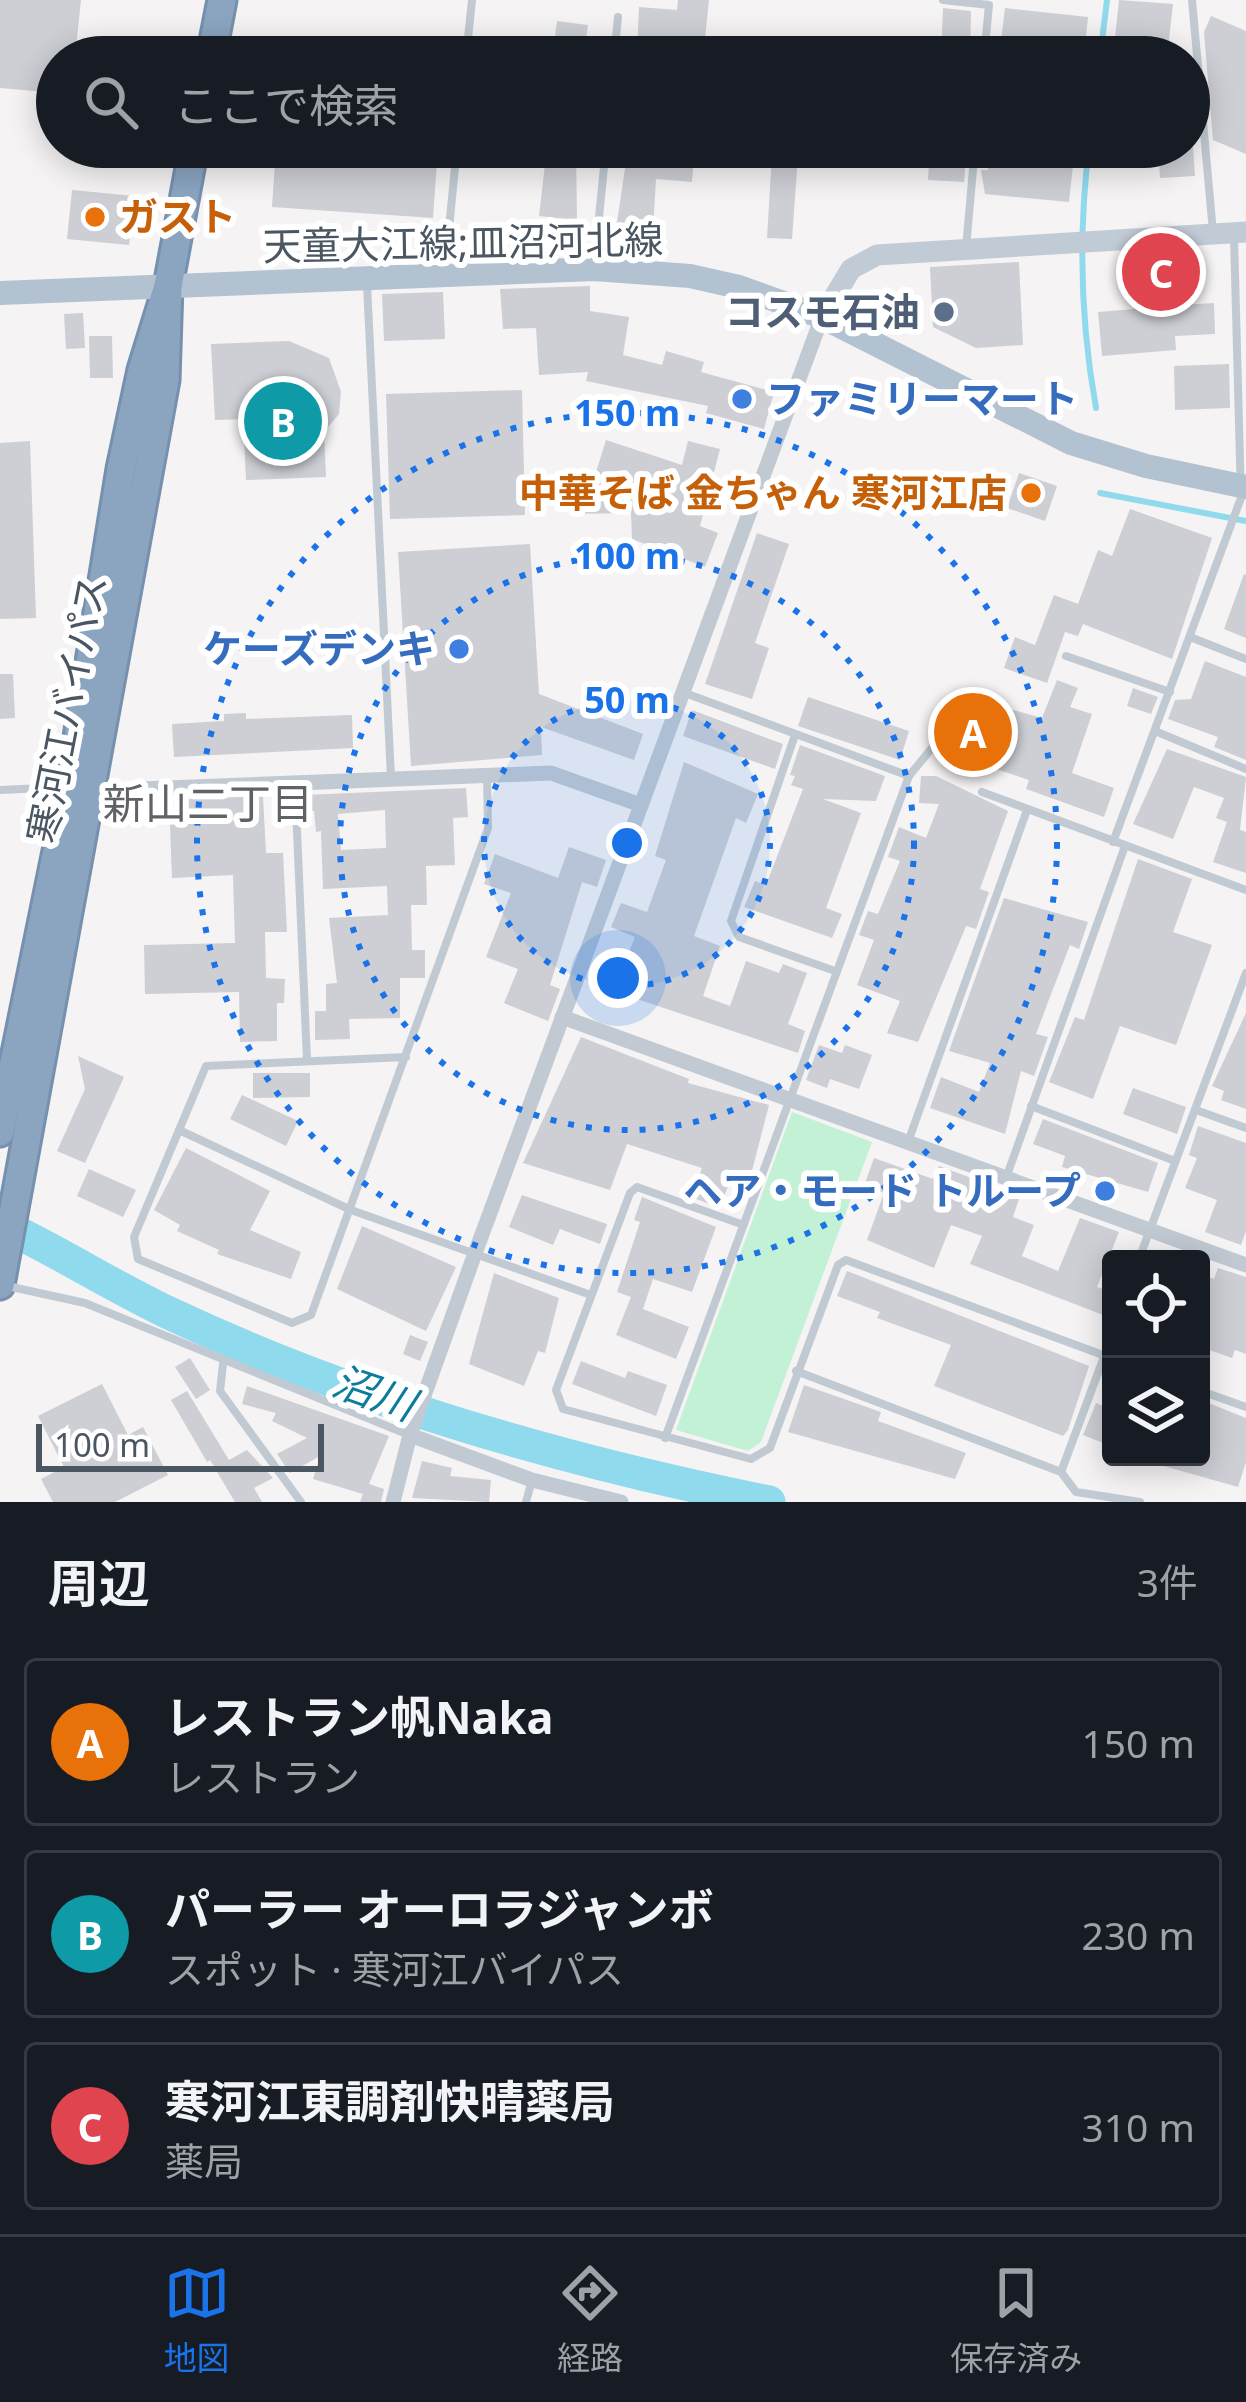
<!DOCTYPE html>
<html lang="ja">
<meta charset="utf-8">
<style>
body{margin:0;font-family:"Noto Sans","Noto Sans JP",sans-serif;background:#242831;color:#f1f3f6}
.controls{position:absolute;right:36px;bottom:36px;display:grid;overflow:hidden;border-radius:12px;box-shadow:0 6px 30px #0003}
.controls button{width:108px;height:108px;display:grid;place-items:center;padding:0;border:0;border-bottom:3px solid #363941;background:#171b24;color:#f1f3f6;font:60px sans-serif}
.scale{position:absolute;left:36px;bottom:30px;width:288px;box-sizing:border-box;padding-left:12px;border:6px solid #4a5661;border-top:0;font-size:33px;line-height:42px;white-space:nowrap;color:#4a5661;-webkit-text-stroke:9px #fff;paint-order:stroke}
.you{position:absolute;left:618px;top:978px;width:42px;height:42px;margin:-30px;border:9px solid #fff;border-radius:50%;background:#1a73e8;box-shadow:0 0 0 18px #1a73e833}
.badge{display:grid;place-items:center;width:78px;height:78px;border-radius:50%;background:#1a73e8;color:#fff;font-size:39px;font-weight:700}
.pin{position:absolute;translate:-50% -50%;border:6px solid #fff;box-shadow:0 3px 12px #0006}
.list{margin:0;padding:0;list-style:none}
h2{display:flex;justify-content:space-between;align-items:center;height:156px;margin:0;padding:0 48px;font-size:51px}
h2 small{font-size:39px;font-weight:400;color:#9ea1a6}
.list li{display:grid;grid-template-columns:78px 1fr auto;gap:36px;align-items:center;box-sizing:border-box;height:168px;margin:0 24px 24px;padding:0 24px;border:3px solid #363941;border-radius:12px}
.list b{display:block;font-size:45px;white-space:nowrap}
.list p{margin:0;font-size:39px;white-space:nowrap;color:#9ea1a6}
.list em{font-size:39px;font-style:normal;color:#9ea1a6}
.icon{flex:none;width:66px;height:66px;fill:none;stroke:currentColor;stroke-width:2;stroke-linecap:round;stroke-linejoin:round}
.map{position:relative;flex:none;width:1246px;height:1502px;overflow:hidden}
.search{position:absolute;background:#171b24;box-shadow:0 6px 30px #0003;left:36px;right:36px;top:36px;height:132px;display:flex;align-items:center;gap:30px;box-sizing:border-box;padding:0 42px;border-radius:66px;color:#9ea1a6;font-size:45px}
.sheet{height:732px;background:#171b24}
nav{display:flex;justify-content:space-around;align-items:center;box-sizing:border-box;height:168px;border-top:3px solid #363941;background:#171b24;font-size:33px;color:#9ea1a6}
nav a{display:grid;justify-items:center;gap:6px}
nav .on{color:#1a73e8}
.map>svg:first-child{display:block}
.green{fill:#c3f1d5}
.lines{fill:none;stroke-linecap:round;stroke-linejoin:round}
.stream{stroke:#90daee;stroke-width:6}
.river{stroke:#90daee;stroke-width:33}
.building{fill:#cdcfd5;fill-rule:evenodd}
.highway-casing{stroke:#7690ad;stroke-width:33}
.lane{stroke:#c1cad2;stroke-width:8}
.street{stroke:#c1cad2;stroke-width:15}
.secondary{stroke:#c1cbd6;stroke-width:21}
.primary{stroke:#b3c2d1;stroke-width:24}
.highway{stroke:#8ba5c1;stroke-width:27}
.ring{fill:none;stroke:#1a73e8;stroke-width:6;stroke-dasharray:6 12}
.food-dot{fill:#e8710a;stroke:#fff;stroke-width:4.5}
.service-dot{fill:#5c6f8a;stroke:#fff;stroke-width:4.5}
.shop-dot{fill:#3f7fe0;stroke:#fff;stroke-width:4.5}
.labels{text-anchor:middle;stroke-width:12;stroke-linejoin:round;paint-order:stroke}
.food-label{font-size:39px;font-weight:bold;fill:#c56008;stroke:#fff;text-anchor:start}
.street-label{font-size:39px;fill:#4a5661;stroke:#fff}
.service-label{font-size:39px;font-weight:bold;fill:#4e5e75;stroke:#fff;text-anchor:end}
.shop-label{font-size:39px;font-weight:bold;fill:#366cbe;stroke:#fff;text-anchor:end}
.neighbourhood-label{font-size:42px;fill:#5f6368;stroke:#fff}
.water-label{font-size:42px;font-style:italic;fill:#0c7c9b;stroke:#fff}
.centre{fill:#1a73e8;stroke:#fff;stroke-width:6}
.ring-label{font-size:36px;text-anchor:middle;font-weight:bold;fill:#1a73e8;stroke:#fff;stroke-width:12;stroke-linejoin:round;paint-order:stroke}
</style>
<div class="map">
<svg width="1246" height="1502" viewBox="0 0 1246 1502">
<rect width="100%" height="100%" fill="#f5f3f3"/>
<!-- green -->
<polygon class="green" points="792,1112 872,1142 761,1442 748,1451 676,1430"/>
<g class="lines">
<!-- stream -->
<g class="stream">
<polyline points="1100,57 1107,0"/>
<path d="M1089,147C1078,236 1080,319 1096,408"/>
<polyline points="1100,493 1246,521"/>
</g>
<!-- river -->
<path class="river" d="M0,1224C58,1251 112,1286 169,1313C358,1402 565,1461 769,1502"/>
</g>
<!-- building -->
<g class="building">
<polygon points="0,0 81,0 75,57 57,57 57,93 0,88"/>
<polygon points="678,0 709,0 703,57 637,57 639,7 677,10"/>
<polygon points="1119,0 1173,4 1167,57 1113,57"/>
<polygon points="943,8 971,11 970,57 941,57"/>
<polygon points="1005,8 1088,17 1084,57 999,57"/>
<polygon points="1211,16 1246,31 1246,154 1213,140 1204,32"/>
<polygon points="557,21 588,25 585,48 554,44"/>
<polygon points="276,147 438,147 433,218 272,207"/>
<polygon points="547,147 576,147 577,220 539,216"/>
<polygon points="666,147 695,147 692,182 656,179 653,231 616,229 627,155 665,161"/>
<polygon points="930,147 967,147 964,182 928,180"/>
<polygon points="990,147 1075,147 1069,202 985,194 981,170 988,170"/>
<polygon points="1158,147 1193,147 1195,176 1160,178"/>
<polygon points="772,154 798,156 792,239 767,238"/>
<polygon points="72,190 134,196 129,245 67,239"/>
<polygon points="1178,251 1180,305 1214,303 1215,334 1175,336 1176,350 1102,356 1098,312 1146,308 1143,253"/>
<polygon points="1019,262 1023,345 976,348 933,327 930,267"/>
<polygon points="590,286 590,311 629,317 623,355 662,365 666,351 704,362 701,372 774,392 764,429 706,413 708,406 586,381 588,372 539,375 536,328 503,329 500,289"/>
<polygon points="443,292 445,339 384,341 382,294"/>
<polygon points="83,313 85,348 66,349 64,314"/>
<polygon points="89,336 112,336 113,378 90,378"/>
<polygon points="289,341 329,358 341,392 339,414 324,432 326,477 246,480 243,419 215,420 211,344"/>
<polygon points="1229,364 1230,408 1175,410 1174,366"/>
<polygon points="522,390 525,515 390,519 386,394"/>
<polygon points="606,440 682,465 688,441 720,449 700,526 718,533 705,567 632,539 631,513 570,514 583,481 592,485"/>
<polygon points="30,441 36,618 0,619 0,443"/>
<polygon points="1019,473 1057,486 1045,521 1007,508"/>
<polygon points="1130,509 1212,538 1172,659 1083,624 1078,636 1065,632 1047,683 1004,668 1015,637 1035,645 1054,595 1078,604 1098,550 1112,556"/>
<polygon points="757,533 789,544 755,643 769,648 752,699 705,684"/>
<polygon points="530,544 539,694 643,734 634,760 541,727 542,755 411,766 398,552"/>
<polygon points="1244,574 1246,575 1246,638 1224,629"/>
<polygon points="1205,661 1246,677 1246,760 1214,747 1218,737 1168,719 1175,700 1191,699"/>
<polygon points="0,674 13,674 15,718 0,719"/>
<polygon points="1057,680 1078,688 1070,707 1092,714 1072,773 1114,788 1104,817 1026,789 1029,780 984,765 988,752 961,742 981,701 1042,718"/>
<polygon points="1133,688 1158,697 1151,714 1127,706"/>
<polygon points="808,697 909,731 900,760 798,726"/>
<polygon points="692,710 783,744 775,769 683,736"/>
<polygon points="246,713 246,719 352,715 353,748 174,757 172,724 224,721 224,714"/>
<polygon points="800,745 885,776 876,801 823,799 861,813 826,908 842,914 832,938 744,907 755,881 766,885 803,789 791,785 795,776 790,775"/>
<polygon points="1167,749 1246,777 1240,830 1246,832 1246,873 1213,862 1227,822 1216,818 1224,798 1194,787 1173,839 1133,824"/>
<polygon points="684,762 758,794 746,823 736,818 694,936 720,946 703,996 730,1006 746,961 779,973 783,964 807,973 788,1024 805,1031 798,1053 613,991 635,937 611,927 621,903 647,912 666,860 655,856"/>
<polygon points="921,776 936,776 1008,811 980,889 989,892 976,929 966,926 918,1042 887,1033 900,1001 857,985 874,940 859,935 868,911 878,914 900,861 888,857 899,827 926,838 939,804 919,803"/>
<path d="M466,788L468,817L453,818L455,865L426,866L427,905H411L412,950H425V978H400V1018L349,1019L350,1039L315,1040V1011H326V984L337,983L329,918L388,915L387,886L323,889L321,831L316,832L314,811H307L305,795ZM385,810L386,848L341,850L338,814Z"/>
<polygon points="263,796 266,853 283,853 287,932 265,932 266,978 285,979 284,1003 277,1003 277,1041 240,1042 239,992 145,994 144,945 235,943 233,875 172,878 169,800"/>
<polygon points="569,847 606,860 597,887 582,882 550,985 560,989 548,1021 504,1003 518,969 486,957 511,893 484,884 495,854 558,878"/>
<polygon points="1138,859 1192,879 1173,932 1212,945 1176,1045 1120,1026 1093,1099 1049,1082 1075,1017 1084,1020"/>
<polygon points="1004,898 1088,922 1079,949 1070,945 1048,1002 1036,1034 1048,1037 1034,1076 1021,1071 1005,1134 930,1108 941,1077 979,1092 990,1063 949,1051"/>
<polygon points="1246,1013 1246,1109 1221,1100 1224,1091 1212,1086"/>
<polygon points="581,1037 689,1079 688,1083 769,1105 747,1190 729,1183 720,1208 691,1197 702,1168 627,1144 610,1190 523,1163"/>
<polygon points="819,1045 842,1053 845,1045 872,1055 859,1089 830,1079 827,1088 806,1080"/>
<polygon points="78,1056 124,1077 85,1163 57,1151 85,1089"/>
<polygon points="253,1073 310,1073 310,1097 253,1098"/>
<polygon points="1133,1088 1186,1107 1177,1134 1123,1114"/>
<polygon points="242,1095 298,1121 286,1146 230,1119"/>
<polygon points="1043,1119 1158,1163 1148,1192 1062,1167 1065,1156 1033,1144"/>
<polygon points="1198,1126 1246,1143 1246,1231 1241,1245 1205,1232 1217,1200 1185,1188 1197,1158 1189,1155"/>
<polygon points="186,1148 270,1191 250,1230 301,1252 291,1279 217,1254 219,1250 177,1231 180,1225 154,1210"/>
<polygon points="874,1158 933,1179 939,1166 1020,1196 1013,1217 1034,1225 1022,1256 1058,1271 1080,1218 1119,1232 1097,1287 1111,1292 1111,1318 970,1264 982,1236 951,1225 934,1268 867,1240 884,1193 864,1186"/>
<polygon points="89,1169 136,1190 123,1217 77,1196"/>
<polygon points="522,1195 607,1224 600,1244 560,1229 553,1245 509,1227"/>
<polygon points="642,1197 716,1227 692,1292 653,1279 643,1309 689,1327 676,1359 616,1335 631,1297 617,1292 640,1222 634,1220"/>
<polygon points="362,1226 456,1267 426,1331 337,1289"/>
<polygon points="1218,1268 1246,1277 1246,1354 1235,1350 1232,1358 1201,1347 1201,1274 1214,1279"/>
<polygon points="847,1271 1089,1366 1068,1430 1063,1436 934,1386 951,1345 877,1318 880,1312 837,1296"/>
<polygon points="494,1273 559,1298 545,1353 538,1351 524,1386 469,1364"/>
<polygon points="410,1335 428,1342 420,1361 403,1354"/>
<polygon points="190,1358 210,1390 196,1399 175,1367"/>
<polygon points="581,1361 625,1378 628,1371 667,1385 656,1416 572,1384"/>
<polygon points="102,1384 128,1435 143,1427 168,1475 115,1502 53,1502 41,1479 64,1467 38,1416"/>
<polygon points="804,1385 881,1412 878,1421 966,1453 955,1479 788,1432"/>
<polygon points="247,1386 389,1436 369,1484 384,1489 381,1502 360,1502 363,1494 313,1479 320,1456 290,1473 277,1454 307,1438 272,1421 276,1413 242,1404"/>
<polygon points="187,1391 229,1460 247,1450 273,1478 254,1488 262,1502 235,1502 210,1460 207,1462 171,1400"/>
<polygon points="1201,1400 1246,1418 1246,1462 1238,1487 1139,1459 1201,1457"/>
<polygon points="1096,1403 1111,1409 1111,1446 1083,1435"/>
<polygon points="422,1461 452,1468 450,1476 491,1480 489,1502 412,1498"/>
</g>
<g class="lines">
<defs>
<g id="highway">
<polyline points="211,57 222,0"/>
<polyline points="0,1132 70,787 121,469 142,370 168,286 194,147"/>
<polyline points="0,1285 165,380 168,286"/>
</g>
</defs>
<!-- highway casing -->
<use href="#highway" class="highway-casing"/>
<!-- lane -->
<g class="lane">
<polyline points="943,0 989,5 984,57"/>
<polyline points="1192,0 1213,232"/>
<polyline points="466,57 472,0"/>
<polyline points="614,57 618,17"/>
<polyline points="966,248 975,147"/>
<polyline points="594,267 606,147"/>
<polyline points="445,269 457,147"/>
<polyline points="367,284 391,778"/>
<polyline points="1190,637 1246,659"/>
<polyline points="1066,656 1170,692"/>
<polyline points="685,693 909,776"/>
<polyline points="1155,731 1246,769"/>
<polyline points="795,735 731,921 739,937 835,971"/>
<polyline points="295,785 307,1060"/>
<polyline points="0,790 64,787"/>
<polyline points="982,792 1246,890"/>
<polyline points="1113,842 1241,498 1234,237"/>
<polyline points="406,1057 206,1066 134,1237 138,1259 292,1323 311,1315 488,828 487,777"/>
<polyline points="1031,1106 1175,1161"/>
<polyline points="1196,1110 1246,1128"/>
<polyline points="179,1130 351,1210 591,1295"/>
<polyline points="908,1142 1027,810"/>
<polyline points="1006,1178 1125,846"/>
<polyline points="741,1224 637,1187 630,1193 556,1390 563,1409 751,1459 770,1448 838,1265 846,1260 1111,1358"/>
<polyline points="1139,1259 1246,973"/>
<polyline points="7,1286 85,1303 409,1435"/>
<polyline points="223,1364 220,1391 301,1502"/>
<polyline points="796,1371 1061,1472 1076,1492 1140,1502"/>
<polyline points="1201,1391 1246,1407"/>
<polyline points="665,1438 909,776 977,693"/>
<polyline points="1061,1472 1111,1338"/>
<polyline points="526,1502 532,1480"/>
</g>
<!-- street -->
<g class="street">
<polyline points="91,791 551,773 641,805"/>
<polyline points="562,1017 1246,1265"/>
<polyline points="410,1435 532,1480 621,1502"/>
<polyline points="393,1502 410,1435 474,1256 822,317"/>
</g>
<!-- secondary -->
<polyline class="secondary" points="822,317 851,269 877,255 1246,232"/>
<!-- primary -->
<polyline class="primary" points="0,293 594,269 690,276 739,287 822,317 1071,443 1146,466 1246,487"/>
<!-- highway -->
<use href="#highway" class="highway"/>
</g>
<!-- distance rings -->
<circle cx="627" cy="843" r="143" fill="#1a73e8" fill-opacity=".12"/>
<g class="ring">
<circle cx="627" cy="843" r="143"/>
<circle cx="627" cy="843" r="287"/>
<circle cx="627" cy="843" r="430"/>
</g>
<!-- markers -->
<g class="food-dot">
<circle cx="95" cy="217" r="12"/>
<circle cx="1031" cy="493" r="12"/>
</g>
<circle class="service-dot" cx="944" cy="312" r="12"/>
<g class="shop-dot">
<circle cx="742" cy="399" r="12"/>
<circle cx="459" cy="649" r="12"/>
<circle cx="1105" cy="1191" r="12"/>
</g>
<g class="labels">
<!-- food labels -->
<g class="food-label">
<text x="119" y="231">ガスト</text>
<text x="1007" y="507" text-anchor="end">中華そば 金ちゃん 寒河江店</text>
</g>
<!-- street labels -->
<g class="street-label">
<text transform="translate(463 243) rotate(-1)" y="14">天童大江線;皿沼河北線</text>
<text transform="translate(67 709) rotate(-79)" y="14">寒河江バイパス</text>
</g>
<!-- service labels -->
<g class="service-label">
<text x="920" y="326">コスモ石油</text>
</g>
<!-- shop labels -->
<g class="shop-label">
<text x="766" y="413" text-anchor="start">ファミリーマート</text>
<text x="435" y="663">ケーズデンキ</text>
<text x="1081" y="1205">ヘア・モード トループ</text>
</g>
<!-- neighbourhood labels -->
<g class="neighbourhood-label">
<text x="208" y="819">新山二丁目</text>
</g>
<!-- water labels -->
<g class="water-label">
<text transform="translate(374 1393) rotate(19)" y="15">沼川</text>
</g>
</g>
<circle cx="627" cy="843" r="18" class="centre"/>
<g class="ring-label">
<text x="627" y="426">150 m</text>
<text x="627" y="569">100 m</text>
<text x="627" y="713">50 m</text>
</g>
</svg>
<div class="controls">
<button><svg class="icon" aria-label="locate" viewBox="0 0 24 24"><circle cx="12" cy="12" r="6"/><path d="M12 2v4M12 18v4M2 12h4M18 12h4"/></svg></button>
<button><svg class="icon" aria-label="layers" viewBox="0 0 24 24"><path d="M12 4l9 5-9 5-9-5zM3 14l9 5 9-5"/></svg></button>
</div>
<div class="scale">100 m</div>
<div class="you"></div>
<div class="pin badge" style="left:973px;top:732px;background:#e8710a">A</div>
<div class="pin badge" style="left:283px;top:421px;background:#0f9aa8">B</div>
<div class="pin badge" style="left:1161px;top:272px;background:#e0444e">C</div>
<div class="search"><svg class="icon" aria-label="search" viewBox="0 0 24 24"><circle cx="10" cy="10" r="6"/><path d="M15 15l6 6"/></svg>ここで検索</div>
</div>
<section class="sheet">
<h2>周辺<small>3件</small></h2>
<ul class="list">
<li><span class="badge" style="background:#e8710a">A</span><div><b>レストラン帆Naka</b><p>レストラン</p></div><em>150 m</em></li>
<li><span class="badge" style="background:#0f9aa8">B</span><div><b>パーラー オーロラジャンボ</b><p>スポット · 寒河江バイパス</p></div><em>230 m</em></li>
<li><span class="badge" style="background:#e0444e">C</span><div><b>寒河江東調剤快晴薬局</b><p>薬局</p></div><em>310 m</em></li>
</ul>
</section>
<nav>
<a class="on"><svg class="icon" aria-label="map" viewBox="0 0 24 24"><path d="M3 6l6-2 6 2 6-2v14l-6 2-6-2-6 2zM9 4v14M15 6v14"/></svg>地図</a>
<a><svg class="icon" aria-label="directions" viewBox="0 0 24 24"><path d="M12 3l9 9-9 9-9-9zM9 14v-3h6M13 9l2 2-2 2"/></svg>経路</a>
<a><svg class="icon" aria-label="saved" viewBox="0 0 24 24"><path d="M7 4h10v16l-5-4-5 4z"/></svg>保存済み</a>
</nav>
